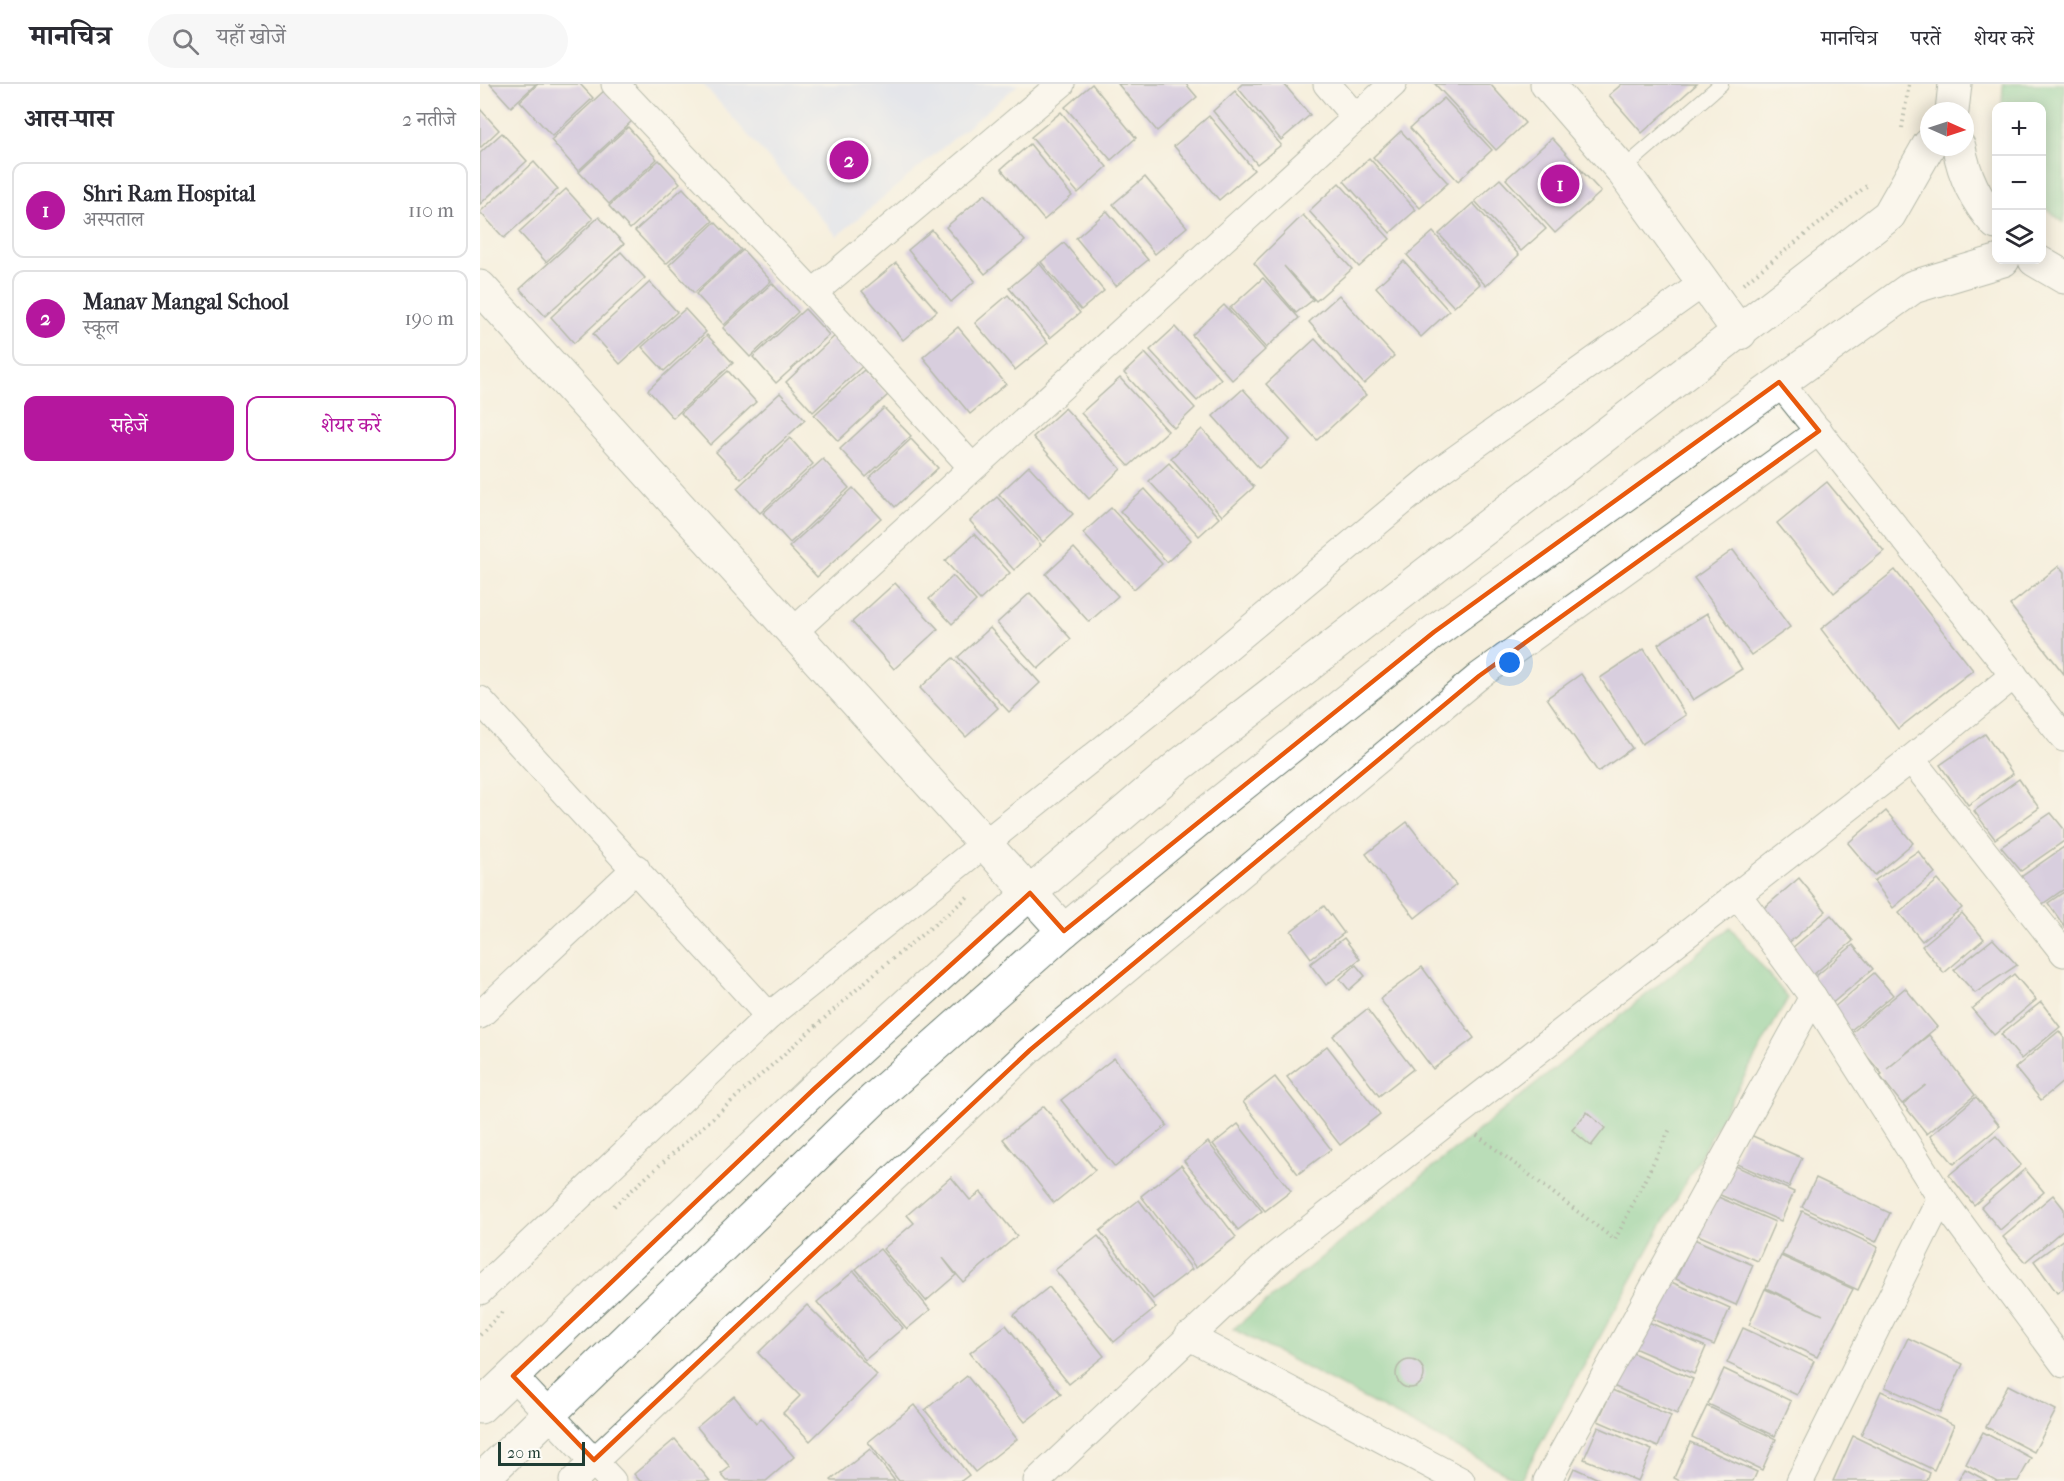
<!DOCTYPE html>
<html lang="hi">
<meta charset="utf-8">
<style>
body{margin:0;font-family:"IM FELL French Canon","Noto Serif Devanagari",serif;background:#f7f7f7;color:#2b2b33}
.controls{position:absolute;right:18px;top:18px;display:grid;overflow:hidden;border-radius:12px;box-shadow:0 3px 15px #0003}
.controls button{width:54px;height:54px;display:grid;place-items:center;padding:0;border:0;border-bottom:2px solid #e1e1e2;background:#fff;color:#2b2b33;font:30px sans-serif}
.compass{position:absolute;left:1440px;top:18px;width:54px;height:54px;border-radius:50%;background:#fff;box-shadow:0 3px 15px #0003;rotate:93deg}
.scale{position:absolute;left:18px;bottom:15px;width:87px;box-sizing:border-box;padding-left:6px;border:3px solid #1f3d34;border-top:0;font-size:16px;line-height:21px;white-space:nowrap;color:#1f3d34;-webkit-text-stroke:4px #fdfcf7;paint-order:stroke}
.you{position:absolute;left:1030px;top:579px;width:21px;height:21px;margin:-15px;border:4px solid #fff;border-radius:50%;background:#1a73e8;box-shadow:0 0 0 9px #1a73e833}
.badge{display:grid;place-items:center;width:39px;height:39px;border-radius:50%;background:#b5179e;color:#fff;font-size:20px;font-weight:700}
.pin{position:absolute;translate:-50% -50%;border:3px solid #fff;box-shadow:0 2px 6px #0006}
.list{margin:0;padding:0;list-style:none}
h2{display:flex;justify-content:space-between;align-items:center;height:78px;margin:0;padding:0 24px;font-size:26px}
h2 small{font-size:20px;font-weight:400;color:#7c7c81}
.list li{display:grid;grid-template-columns:39px 1fr auto;gap:18px;align-items:center;box-sizing:border-box;height:96px;margin:0 12px 12px;padding:0 12px;border:2px solid #e1e1e2;border-radius:12px}
.list b{display:block;font-size:22px;white-space:nowrap}
.list p{margin:0;font-size:20px;white-space:nowrap;color:#7c7c81}
.list em{font-size:20px;font-style:normal;color:#7c7c81}
.actions{display:flex;gap:12px;padding:18px 24px}
.actions a{flex:1;padding:14px 0;border:2px solid #b5179e;border-radius:12px;text-align:center;font-size:21px;color:#b5179e}
.actions .main{background:#b5179e;color:#fff}
.icon{flex:none;width:33px;height:33px;fill:none;stroke:currentColor;stroke-width:2;stroke-linecap:round;stroke-linejoin:round}
.map{position:relative;flex:none;width:1584px;height:1397px;overflow:hidden}
header{display:flex;align-items:center;gap:36px;box-sizing:border-box;height:84px;padding:0 30px;background:#fff;border-bottom:2px solid #e1e1e2}
header strong{font-size:28px}
nav{display:flex;gap:33px;margin-inline-start:auto;font-size:21px}
.search{width:420px;height:54px;background:#f7f7f7;display:flex;align-items:center;gap:15px;box-sizing:border-box;padding:0 21px;border-radius:33px;color:#7c7c81;font-size:22px}
main{display:flex}
aside{flex:1;background:#fff}
.map>svg:first-child{display:block}
.built{fill:#cedafa}
.green{fill:#72c88c;stroke:#488260;stroke-width:1.5}
.building{fill:#b4a6e1}
.lines{fill:none;stroke-linecap:round;stroke-linejoin:round}
.service-casing{stroke:#6a7b6f;stroke-width:16}
.minor-casing{stroke:#6a7b6f;stroke-width:29}
.tertiary-casing{stroke:#6a7b6f;stroke-width:35}
.path{stroke:#6a7b6f;stroke-width:4;stroke-dasharray:1.5 4.5;stroke-linecap:butt}
.service{stroke:#fff;stroke-width:14}
.minor{stroke:#fff;stroke-width:27}
.tertiary{stroke:#fff;stroke-width:33}
.marked{fill:none;stroke:#e8590c;stroke-width:4.5;stroke-linejoin:round}
</style>
<header>
<strong>मानचित्र</strong>
<div class="search"><svg class="icon" aria-label="search" viewBox="0 0 24 24"><circle cx="10" cy="10" r="6"/><path d="M15 15l6 6"/></svg>यहाँ खोजें</div>
<nav><a>मानचित्र</a><a>परतें</a><a>शेयर करें</a></nav>
</header>
<main>
<aside>
<h2>आस-पास<small>2 नतीजे</small></h2>
<ul class="list">
<li><span class="badge">1</span><div><b>Shri Ram Hospital</b><p>अस्पताल</p></div><em>110 m</em></li>
<li><span class="badge">2</span><div><b>Manav Mangal School</b><p>स्कूल</p></div><em>190 m</em></li>
</ul>
<div class="actions"><a class="main">सहेजें</a><a>शेयर करें</a></div>
</aside>
<div class="map">
<svg width="1584" height="1397" viewBox="0 0 1584 1397">
<rect width="100%" height="100%" fill="#fdfcf7"/>
<filter id="ink" filterUnits="userSpaceOnUse"><feTurbulence type="fractalNoise" baseFrequency=".0167" numOctaves="2"/><feDisplacementMap in="SourceGraphic" scale="12" xChannelSelector="R" yChannelSelector="G"/><feConvolveMatrix kernelMatrix="1 2 1 2 8 2 1 2 1" color-interpolation-filters="sRGB"/></filter>
<filter id="wash" filterUnits="userSpaceOnUse"><feTurbulence type="fractalNoise" baseFrequency=".008" numOctaves="4" result="noise"/><feDisplacementMap in="SourceGraphic" scale="24" xChannelSelector="R" yChannelSelector="G"/><feGaussianBlur stdDeviation="1.35" result="paint"/><feColorMatrix in="noise" values="0 0 0 0 0 0 0 0 0 0 0 0 0 0 0 0 0 1.4 0 .05"/><feComposite in="paint" operator="in"/></filter>
<g filter="url(#wash)">
<rect width="100%" height="100%" fill="#f6efdd"/>
<!-- built -->
<polygon class="built" points="223,0 539,0 357,152"/>
<!-- green -->
<g class="green">
<polygon points="1523,0 1584,0 1584,139 1562,121 1562,22 1522,22"/>
<polygon points="1250,843 1308,914 1040,1397 753,1245"/>
</g>
<g id="blocks">
<!-- building -->
<g class="building">
<polygon points="10,0 56,0 31,23"/>
<polygon points="58,0 100,0 113,14 72,52 40,17"/>
<polygon points="612,0 656,54 631,76 585,23"/>
<polygon points="638,0 706,0 717,13 677,47"/>
<polygon points="762,0 804,0 830,31 801,56 758,4"/>
<polygon points="955,0 1010,0 1045,39 1016,66"/>
<polygon points="1142,0 1217,0 1162,49 1129,11"/>
<polygon points="125,6 152,37 98,87 71,56"/>
<polygon points="755,7 801,61 777,80 733,27"/>
<polygon points="964,14 1012,66 978,97 930,44"/>
<polygon points="0,25 19,46 0,64"/>
<polygon points="581,28 627,83 598,109 551,53"/>
<polygon points="729,32 774,86 739,116 694,62"/>
<polygon points="148,43 177,75 129,120 99,88"/>
<polygon points="921,47 968,99 940,124 893,73"/>
<polygon points="22,49 47,77 0,120 0,69"/>
<polygon points="1072,54 1121,108 1075,149 1026,95"/>
<polygon points="550,60 592,112 564,136 521,85"/>
<polygon points="889,74 936,126 910,149 864,97"/>
<polygon points="179,76 200,99 150,145 129,122"/>
<polygon points="54,78 78,105 24,154 0,128"/>
<polygon points="665,93 707,143 675,170 633,120"/>
<polygon points="1020,95 1066,145 1041,167 995,117"/>
<polygon points="859,99 910,155 879,183 829,127"/>
<polygon points="203,104 233,137 186,180 155,147"/>
<polygon points="86,105 113,135 66,178 39,148"/>
<polygon points="505,110 545,157 505,190 466,143"/>
<polygon points="993,119 1039,171 1006,202 959,150"/>
<polygon points="627,127 668,176 636,202 596,154"/>
<polygon points="823,131 872,185 836,217 804,182 833,216 816,229 774,179"/>
<polygon points="119,133 144,160 65,232 40,205"/>
<polygon points="235,138 261,166 214,209 189,181"/>
<polygon points="452,146 495,197 471,218 428,166"/>
<polygon points="953,148 1000,200 974,223 927,171"/>
<polygon points="584,159 624,207 601,226 561,178"/>
<polygon points="263,166 291,197 244,241 216,210"/>
<polygon points="141,168 165,194 94,259 71,233"/>
<polygon points="924,177 969,227 941,253 896,203"/>
<polygon points="416,179 457,227 423,256 382,207"/>
<polygon points="559,179 600,229 570,254 529,204"/>
<polygon points="783,194 819,234 786,264 750,224"/>
<polygon points="170,198 197,228 140,280 113,250"/>
<polygon points="292,199 318,228 270,273 243,244"/>
<polygon points="528,211 568,259 535,286 495,239"/>
<polygon points="859,211 914,272 884,300 829,238"/>
<polygon points="744,221 785,266 752,296 712,251"/>
<polygon points="205,225 226,248 184,287 162,263"/>
<polygon points="325,225 349,251 296,299 273,273"/>
<polygon points="478,243 526,300 490,330 443,273"/>
<polygon points="695,243 741,295 717,317 670,266"/>
<polygon points="359,248 387,278 333,328 306,298"/>
<polygon points="227,251 253,279 193,334 168,306"/>
<polygon points="835,255 886,311 837,356 786,300"/>
<polygon points="665,269 715,324 694,344 644,289"/>
<polygon points="384,286 408,311 358,357 334,331"/>
<polygon points="248,287 276,318 230,361 201,329"/>
<polygon points="640,294 688,347 649,382 601,329"/>
<polygon points="763,305 810,356 779,384 733,332"/>
<polygon points="300,309 325,336 261,395 236,368"/>
<polygon points="404,324 431,352 386,393 360,365"/>
<polygon points="585,324 641,385 609,415 553,353"/>
<polygon points="722,345 774,403 742,432 691,374"/>
<polygon points="310,354 333,380 280,429 257,404"/>
<polygon points="431,355 458,384 415,423 389,394"/>
<polygon points="343,375 369,404 310,459 283,429"/>
<polygon points="689,379 739,434 719,452 669,397"/>
<polygon points="549,382 593,430 563,458 519,410"/>
<polygon points="1347,398 1404,467 1354,509 1297,439"/>
<polygon points="373,404 401,434 337,493 309,463"/>
<polygon points="665,405 711,456 687,478 640,427"/>
<polygon points="517,413 561,461 534,486 490,437"/>
<polygon points="631,424 682,480 654,505 603,449"/>
<polygon points="494,450 530,489 500,516 465,477"/>
<polygon points="594,464 638,512 609,538 566,490"/>
<polygon points="1253,466 1310,543 1271,571 1214,494"/>
<polygon points="1579,482 1584,488 1584,590 1530,521"/>
<polygon points="1415,486 1493,586 1418,645 1341,545"/>
<polygon points="473,492 496,517 472,540 449,515"/>
<polygon points="415,499 458,545 414,585 372,538"/>
<polygon points="550,509 591,555 558,585 517,539"/>
<polygon points="1227,529 1262,585 1213,616 1178,560"/>
<polygon points="510,544 560,599 529,628 478,573"/>
<polygon points="1164,565 1206,631 1162,660 1120,594"/>
<polygon points="473,574 518,624 486,653 440,604"/>
<polygon points="1101,590 1152,664 1118,688 1067,614"/>
<polygon points="1505,650 1533,690 1488,721 1460,681"/>
<polygon points="1539,695 1559,724 1515,755 1494,727"/>
<polygon points="1406,727 1433,759 1395,791 1368,759"/>
<polygon points="1571,729 1584,745 1584,757 1541,787 1521,763"/>
<polygon points="927,738 976,801 935,834 886,770"/>
<polygon points="1584,763 1584,805 1561,821 1541,793"/>
<polygon points="1438,767 1455,789 1413,824 1394,797"/>
<polygon points="1319,794 1346,827 1305,862 1278,829"/>
<polygon points="1458,796 1482,824 1442,857 1419,829"/>
<polygon points="1584,808 1584,842 1568,819"/>
<polygon points="844,822 864,849 831,874 811,847"/>
<polygon points="1482,829 1504,855 1464,889 1442,862"/>
<polygon points="1351,831 1373,857 1327,896 1305,870"/>
<polygon points="864,854 880,875 846,901 830,880"/>
<polygon points="1513,855 1537,881 1495,909 1474,886"/>
<polygon points="1373,861 1393,885 1350,921 1330,897"/>
<polygon points="876,881 885,892 869,906 860,895"/>
<polygon points="942,883 994,954 953,985 900,915"/>
<polygon points="1394,889 1413,911 1370,947 1352,925"/>
<polygon points="1534,890 1556,916 1514,951 1492,925"/>
<polygon points="1425,904 1457,943 1407,985 1449,951 1495,1011 1447,1050 1423,1020 1446,1001 1422,1020 1400,992 1402,990 1369,951"/>
<polygon points="1561,918 1580,943 1541,975 1521,950"/>
<polygon points="887,925 933,985 899,1012 853,952"/>
<polygon points="1579,947 1584,954 1584,997 1561,1016 1535,984"/>
<polygon points="847,962 900,1030 860,1061 807,993"/>
<polygon points="634,974 687,1041 635,1083 581,1016"/>
<polygon points="795,993 851,1065 818,1090 763,1018"/>
<polygon points="1496,1013 1520,1042 1474,1080 1450,1052"/>
<polygon points="564,1022 615,1086 574,1119 523,1055"/>
<polygon points="1107,1028 1125,1044 1111,1062 1092,1046"/>
<polygon points="758,1040 811,1107 785,1127 733,1060"/>
<polygon points="1266,1049 1322,1074 1309,1103 1253,1078"/>
<polygon points="1516,1052 1541,1081 1494,1121 1469,1091"/>
<polygon points="728,1058 782,1127 758,1146 704,1077"/>
<polygon points="1251,1080 1314,1108 1301,1137 1238,1110"/>
<polygon points="701,1081 756,1153 716,1184 661,1112"/>
<polygon points="1545,1085 1564,1108 1520,1146 1501,1123"/>
<polygon points="471,1093 490,1116 501,1108 537,1152 483,1198 463,1174 476,1191 446,1217 403,1165 434,1139 427,1131"/>
<polygon points="1336,1094 1410,1129 1396,1158 1322,1123"/>
<polygon points="1573,1111 1584,1125 1584,1145 1545,1178 1523,1153"/>
<polygon points="1236,1112 1295,1138 1278,1177 1218,1151"/>
<polygon points="659,1116 712,1185 673,1215 620,1147"/>
<polygon points="1322,1127 1398,1163 1378,1206 1302,1171"/>
<polygon points="618,1152 676,1224 634,1258 575,1186"/>
<polygon points="1214,1155 1273,1181 1256,1221 1196,1195"/>
<polygon points="1584,1155 1584,1204 1577,1209 1554,1177"/>
<polygon points="400,1165 450,1226 427,1245 376,1185"/>
<polygon points="1301,1172 1373,1205 1337,1273 1269,1241 1285,1205 1343,1231 1286,1204"/>
<polygon points="374,1187 423,1244 385,1276 337,1218"/>
<polygon points="1189,1197 1250,1224 1234,1261 1173,1235"/>
<polygon points="569,1203 624,1272 589,1300 534,1231"/>
<polygon points="327,1221 397,1291 330,1357 303,1329 320,1312 278,1269"/>
<polygon points="1166,1237 1226,1263 1214,1290 1154,1264"/>
<polygon points="526,1241 581,1310 545,1338 490,1269"/>
<polygon points="1263,1244 1334,1277 1317,1311 1247,1279"/>
<polygon points="1428,1254 1483,1280 1460,1328 1405,1303"/>
<polygon points="1148,1267 1213,1295 1197,1330 1133,1302"/>
<circle cx="930" cy="1290" r="14"/>
<polygon points="1244,1285 1311,1317 1295,1352 1228,1320"/>
<polygon points="487,1292 537,1355 495,1388 445,1326"/>
<polygon points="1528,1301 1576,1326 1554,1368 1506,1343"/>
<polygon points="1132,1306 1191,1332 1178,1363 1118,1337"/>
<polygon points="1401,1307 1474,1341 1454,1386 1381,1351"/>
<polygon points="254,1312 276,1339 281,1334 314,1373 286,1397 247,1397 241,1390 250,1383 217,1343"/>
<polygon points="434,1321 489,1391 481,1397 419,1397 388,1358"/>
<polygon points="1227,1322 1296,1355 1282,1386 1212,1353"/>
<polygon points="1118,1343 1172,1366 1158,1397 1104,1375"/>
<polygon points="1503,1348 1551,1374 1538,1397 1517,1397 1486,1380"/>
<polygon points="1373,1352 1450,1389 1447,1397 1353,1397"/>
<polygon points="195,1355 230,1397 160,1397 154,1390"/>
<polygon points="1210,1358 1277,1388 1273,1397 1200,1397 1194,1394"/>
<polygon points="390,1365 415,1397 352,1397 351,1396"/>
<polygon points="1094,1384 1123,1397 1088,1397"/>
<polygon points="1485,1385 1507,1397 1478,1397"/>
</g>
</g>
</g>
<g filter="url(#ink)">
<use href="#blocks" fill-opacity="0" stroke="#6a7b6f" stroke-width="1.5"/>
<g class="lines">
<defs>
<polyline id="service" points="1142,86 1241,0"/>
<g id="minor">
<polyline points="135,0 333,209 492,383"/>
<polyline points="847,0 876,34"/>
<polyline points="333,209 581,0"/>
<polyline points="1299,298 1584,654"/>
<polyline points="313,548 913,0"/>
<polyline points="0,616 289,932"/>
<polyline points="1431,675 1584,869"/>
<polyline points="1257,810 1333,913 1461,1114 1584,1280"/>
<polyline points="0,931 156,784"/>
<polyline points="0,1207 289,932 677,622 959,387 1222,200"/>
<polyline points="708,1252 981,1397"/>
<polyline points="33,1292 132,1397"/>
<polyline points="93,1397 550,966 999,592 1339,347"/>
<polyline points="557,1397 794,1173 1431,675 1534,591"/>
<polyline points="1067,1397 1333,913"/>
<polyline points="1320,1397 1461,1114"/>
</g>
<g id="tertiary">
<polyline points="1067,0 1142,86 1260,249"/>
<polyline points="1472,27 1475,0"/>
<path d="M1479,63C1484,92 1497,118 1516,139"/>
<polyline points="1555,176 1584,193"/>
<polyline points="0,203 584,847"/>
<polyline points="0,1323 334,1005 550,809 701,680 1409,131 1449,61"/>
<polyline points="0,1397 394,1015 584,847 723,732 954,548 1433,203 1523,176"/>
</g>
</defs>
<!-- service casing -->
<use href="#service" class="service-casing"/>
<!-- minor casing -->
<use href="#minor" class="minor-casing"/>
<!-- tertiary casing -->
<use href="#tertiary" class="tertiary-casing"/>
<!-- path -->
<g class="path">
<polyline points="1422,44 1429,0"/>
<polyline points="1263,200 1389,100"/>
<polyline points="997,1051 1135,1156 1191,1043"/>
<polyline points="134,1122 393,891 490,811"/>
<polyline points="0,1251 22,1228"/>
</g>
<!-- service -->
<use href="#service" class="service"/>
<!-- minor -->
<use href="#minor" class="minor"/>
<!-- tertiary -->
<use href="#tertiary" class="tertiary"/>
</g>
</g>
<!-- marked area -->
<path d="M0 0H1584V1397H0ZM1299,298L1339,347L999,592L550,966L114,1376L33,1292L334,1005L550,809L584,847L954,548Z" fill="#f6efdd" fill-opacity=".55" fill-rule="evenodd"/>
<path class="marked" d="M1299,298L1339,347L999,592L550,966L114,1376L33,1292L334,1005L550,809L584,847L954,548Z"/>
</svg>
<div class="controls">
<button>+</button>
<button>−</button>
<button><svg class="icon" aria-label="layers" viewBox="0 0 24 24"><path d="M12 4l9 5-9 5-9-5zM3 14l9 5 9-5"/></svg></button>
</div>
<svg class="compass" viewBox="-18 -18 36 36"><path d="M0-13l5 13h-10z" fill="#e53935"/><path d="M0 13l5-13h-10z" fill="#7c7c81"/></svg>
<div class="scale">20 m</div>
<div class="you"></div>
<div class="pin badge" style="left:1080px;top:100px">1</div>
<div class="pin badge" style="left:369px;top:76px">2</div>
</div>
</main>
